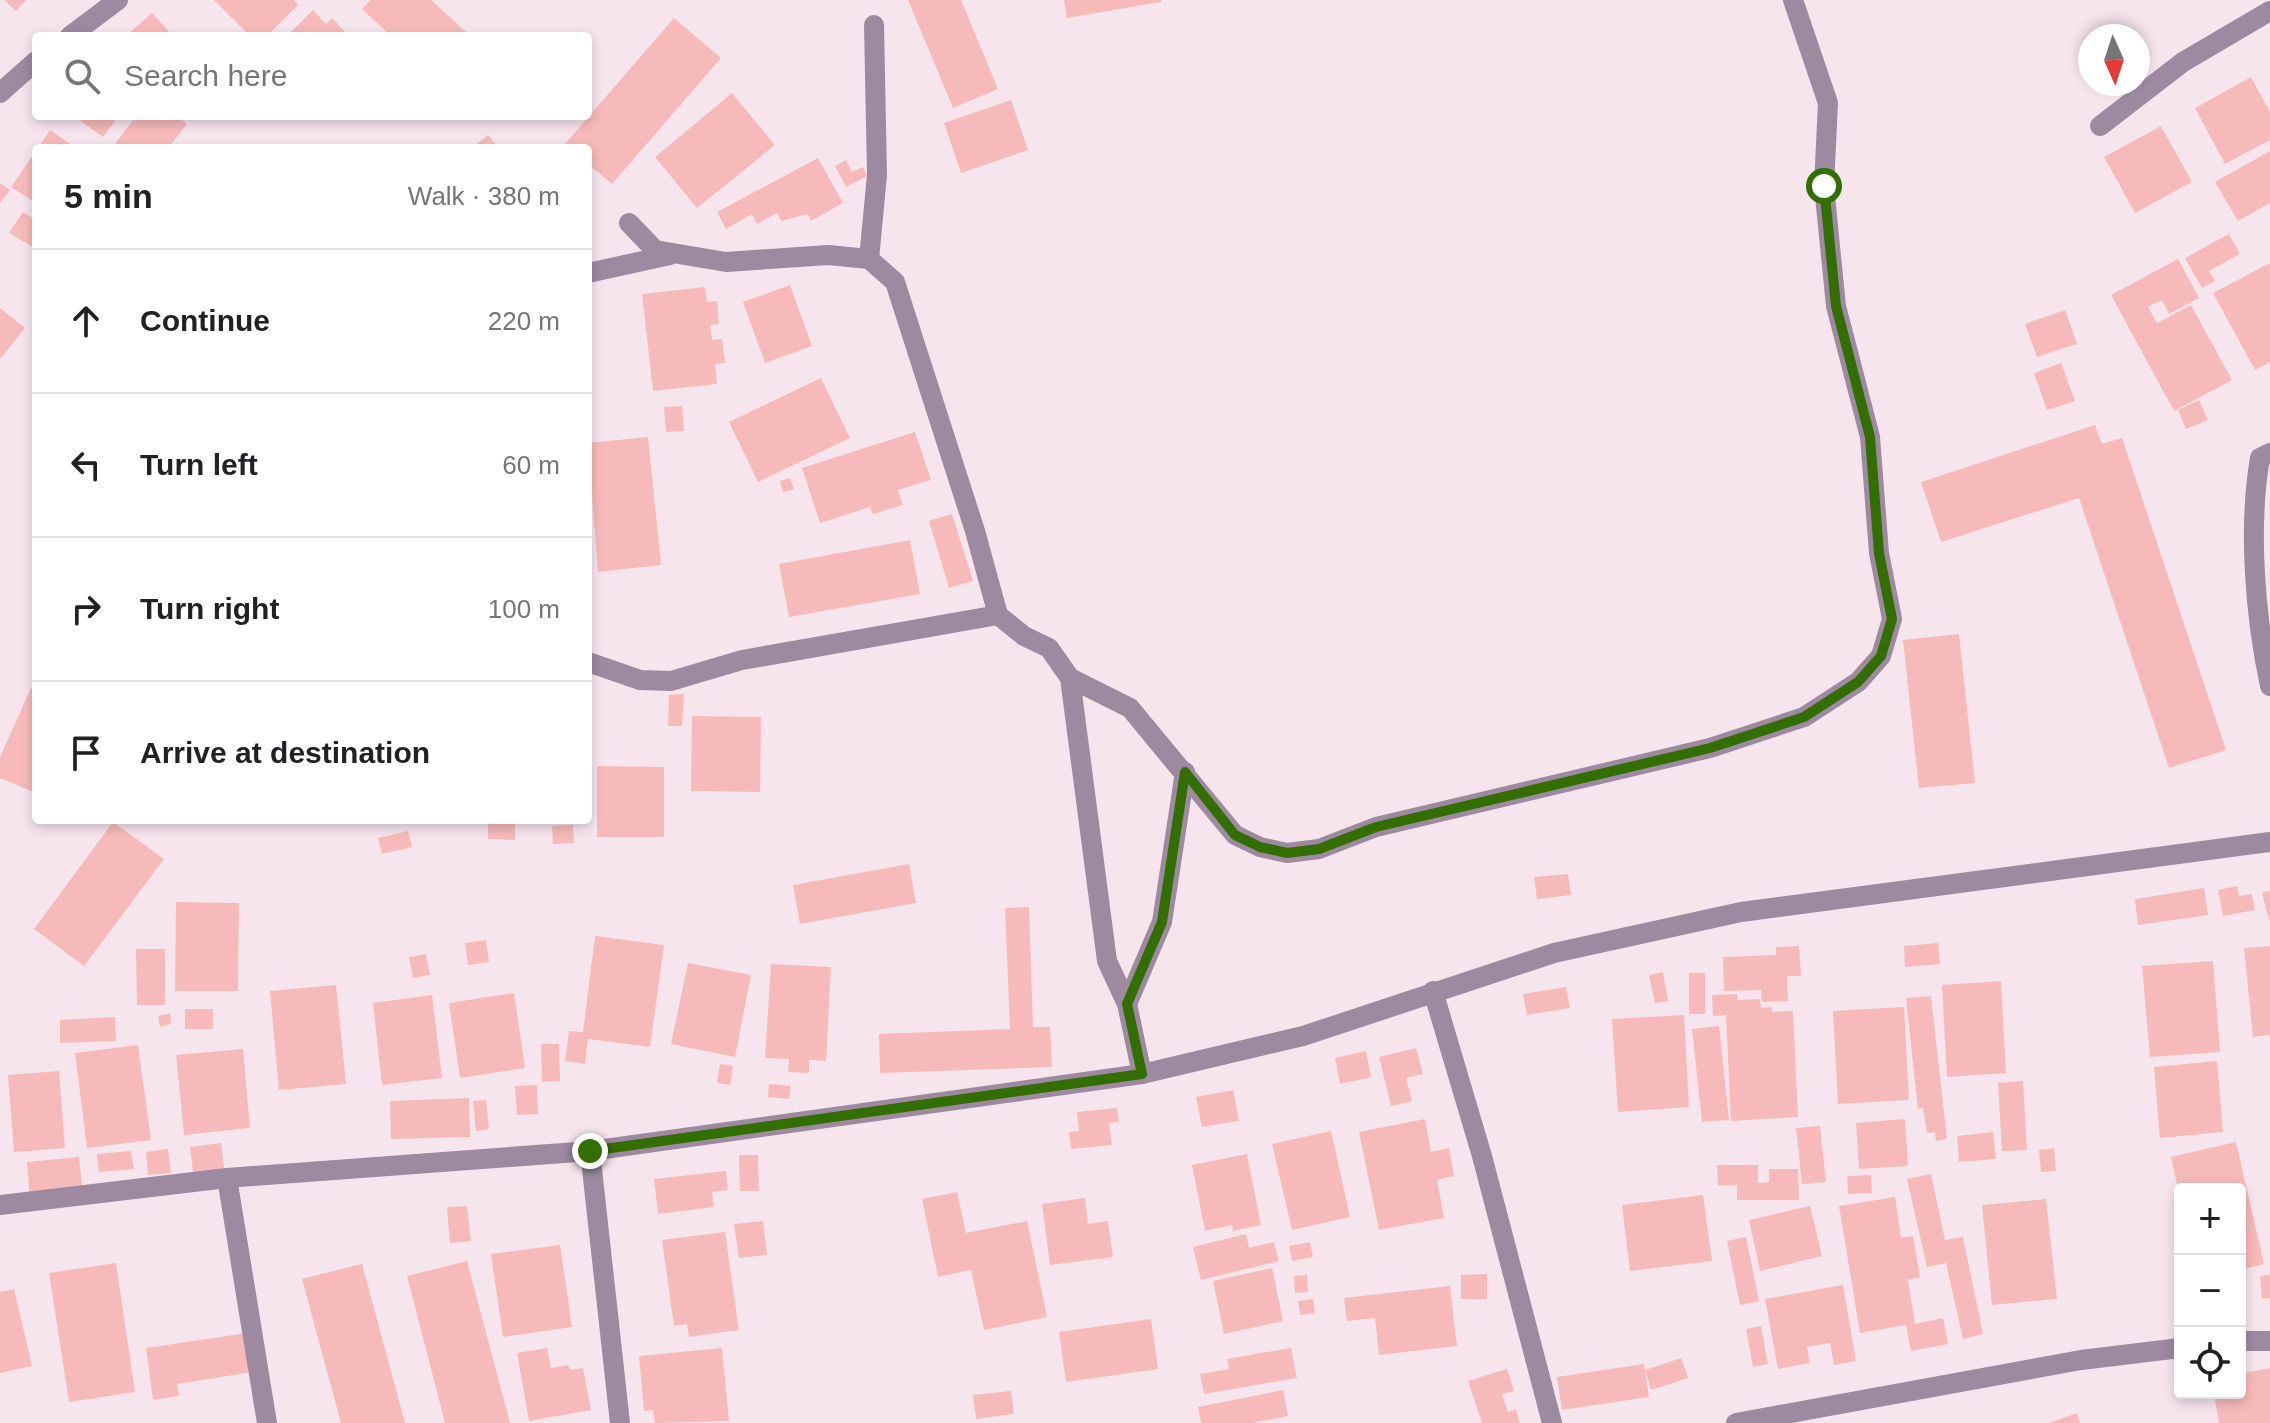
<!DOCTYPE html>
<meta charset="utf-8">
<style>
body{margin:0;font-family:Arial,sans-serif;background:#f6f6f6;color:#202124}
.controls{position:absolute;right:24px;bottom:24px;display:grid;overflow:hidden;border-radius:8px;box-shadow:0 4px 12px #0003}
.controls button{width:72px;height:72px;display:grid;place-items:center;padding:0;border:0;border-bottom:2px solid #e0e0e0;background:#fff;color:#202124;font:40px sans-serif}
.compass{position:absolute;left:2078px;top:24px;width:72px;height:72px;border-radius:50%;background:#fff;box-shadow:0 4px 12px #0003;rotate:177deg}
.stop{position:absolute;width:24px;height:24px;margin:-18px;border:6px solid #326e00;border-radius:50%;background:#fff}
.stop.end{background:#326e00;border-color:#fff;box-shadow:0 2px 8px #0008}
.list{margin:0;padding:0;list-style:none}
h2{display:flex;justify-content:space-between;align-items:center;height:104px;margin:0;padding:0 32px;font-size:34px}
h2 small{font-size:26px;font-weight:400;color:#757577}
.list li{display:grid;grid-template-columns:52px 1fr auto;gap:24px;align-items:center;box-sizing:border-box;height:144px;padding:0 32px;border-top:2px solid #e0e0e0}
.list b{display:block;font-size:30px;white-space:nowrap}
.list em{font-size:26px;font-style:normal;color:#757577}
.icon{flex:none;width:44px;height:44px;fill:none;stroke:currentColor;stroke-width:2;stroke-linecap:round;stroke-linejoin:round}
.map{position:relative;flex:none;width:2270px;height:1423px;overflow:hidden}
.search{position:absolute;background:#fff;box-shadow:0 4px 12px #0003;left:32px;top:32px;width:560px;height:88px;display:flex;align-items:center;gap:20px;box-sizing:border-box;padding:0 28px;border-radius:8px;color:#757577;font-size:30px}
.panel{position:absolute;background:#fff;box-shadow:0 4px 12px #0003;left:32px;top:144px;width:560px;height:680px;border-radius:8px}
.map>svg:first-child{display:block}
.building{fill:#f7baba}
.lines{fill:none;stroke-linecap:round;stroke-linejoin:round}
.minor{stroke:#9d8aa1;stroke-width:20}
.tertiary{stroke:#9d8aa1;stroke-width:20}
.route{stroke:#326e00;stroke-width:10}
</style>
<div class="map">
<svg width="2270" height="1423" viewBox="0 0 2270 1423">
<rect width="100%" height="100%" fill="#f7e5ed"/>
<!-- building -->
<g class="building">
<polygon points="4,0 26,0 16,11"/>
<polygon points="214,0 294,0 298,5 267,36 250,36"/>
<polygon points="370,0 431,0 466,32 462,36 391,36 362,9"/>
<polygon points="908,0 961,0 998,89 953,108"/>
<polygon points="1064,0 1161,0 1161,2 1067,18"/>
<polygon points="313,10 326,24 332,18 349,36 287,36"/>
<polygon points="152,13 173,36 126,36"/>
<polygon points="674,18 721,58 612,184 588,164 588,148 569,148 565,144"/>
<polygon points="2251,77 2270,112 2270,140 2225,164 2195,108"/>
<polygon points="732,93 775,145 697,208 655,157"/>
<polygon points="1011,100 1028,150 961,173 944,123"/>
<polygon points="74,116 119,116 103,137"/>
<polygon points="136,116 177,116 187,124 168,148 112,148"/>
<polygon points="2161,126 2192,182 2135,213 2104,157"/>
<polygon points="50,130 76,148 38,148"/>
<polygon points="488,135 499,148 472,148"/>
<polygon points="36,151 36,203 11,187"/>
<polygon points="2270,151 2270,203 2238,221 2215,182"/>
<polygon points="818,158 843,203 811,221 808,214 781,221 777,213 757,224 752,214 726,229 717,212"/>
<polygon points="846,160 852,172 863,167 867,176 846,187 835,166"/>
<polygon points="0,183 10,190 0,203"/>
<polygon points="23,212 36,220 36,249 9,233"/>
<polygon points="2229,234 2240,254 2209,271 2215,281 2202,288 2185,258"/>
<polygon points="2178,259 2199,298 2169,314 2162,300 2148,307 2157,323 2191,305 2232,380 2174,411 2111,295"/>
<polygon points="2270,263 2270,362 2255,370 2213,293"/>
<polygon points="790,285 812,346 765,363 743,302"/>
<polygon points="705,287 707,302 717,301 719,324 710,325 712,340 722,339 725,363 715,364 717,384 653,391 642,294"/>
<polygon points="0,308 25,328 0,359"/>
<polygon points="2065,310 2077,344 2037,357 2025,324"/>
<polygon points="2061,363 2075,401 2047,410 2034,373"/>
<polygon points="821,378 850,438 758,482 729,422"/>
<polygon points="2199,400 2208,420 2186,429 2178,410"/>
<polygon points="682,406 684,431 666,432 664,407"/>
<polygon points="2095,425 2102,444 2122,438 2226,750 2169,768 2079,498 1941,542 1921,482"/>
<polygon points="915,432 931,480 898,490 903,505 873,514 870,507 820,523 802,468"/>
<polygon points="648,437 661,565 598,572 588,443"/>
<polygon points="790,478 794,489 783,492 780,481"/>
<polygon points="952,514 973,581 949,588 929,521"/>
<polygon points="910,540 920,594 789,617 779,564"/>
<polygon points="1959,634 1975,783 1919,788 1903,640"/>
<polygon points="31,688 36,690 36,793 0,778 0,757"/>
<polygon points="684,694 682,726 668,726 669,695"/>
<polygon points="692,716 761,717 760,792 691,791"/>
<polygon points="597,766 664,767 664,837 597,837"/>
<polygon points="113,822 164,859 84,966 34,929"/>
<polygon points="488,822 515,822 515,840 488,839"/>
<polygon points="573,825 574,843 553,844 552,826"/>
<polygon points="408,831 412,847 382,854 378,838"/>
<polygon points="909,864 916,903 800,924 793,885"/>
<polygon points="1568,874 1571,895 1537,899 1534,877"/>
<polygon points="2237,886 2239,896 2252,894 2255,910 2223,916 2218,890"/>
<polygon points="2204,888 2208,915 2138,925 2135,899"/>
<polygon points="2270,891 2270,920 2269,920 2262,893"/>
<polygon points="176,902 239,903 238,991 175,991"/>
<polygon points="1029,907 1033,1027 1050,1027 1052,1067 880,1073 879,1034 1010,1029 1005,908"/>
<polygon points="595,936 664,945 650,1047 588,1039 585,1064 565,1061 569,1031 583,1032"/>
<polygon points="486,940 489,962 468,965 465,943"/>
<polygon points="1938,943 1940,964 1905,967 1904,946"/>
<polygon points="1799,946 1801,976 1787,976 1788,1001 1762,1002 1761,990 1724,991 1723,957 1776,955 1776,947"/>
<polygon points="2270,946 2270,1035 2253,1037 2244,948"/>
<polygon points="136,949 165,949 165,1005 137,1005"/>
<polygon points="426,954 430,975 413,978 409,957"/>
<polygon points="2213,961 2220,1052 2150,1057 2142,966"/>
<polygon points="688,963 751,975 735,1057 671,1044"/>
<polygon points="771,964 831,967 826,1061 809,1060 809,1073 788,1072 789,1059 765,1058"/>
<polygon points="1663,972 1668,1001 1655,1003 1649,975"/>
<rect x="1689" y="973" width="16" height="41"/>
<polygon points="2001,981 2006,1073 1947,1077 1942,985"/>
<polygon points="336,985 346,1084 279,1090 270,991"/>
<polygon points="1566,987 1570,1008 1527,1015 1523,994"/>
<polygon points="514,993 525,1068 460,1078 449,1003"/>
<polygon points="1737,994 1737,1000 1760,999 1761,1008 1772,1007 1772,1012 1793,1011 1798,1117 1731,1121 1726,1015 1713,1016 1712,995"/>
<polygon points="432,995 442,1078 382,1085 373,1003"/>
<polygon points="1931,996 1947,1139 1936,1141 1935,1132 1927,1133 1923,1108 1918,1109 1906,998"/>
<polygon points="1904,1007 1909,1100 1838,1104 1833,1011"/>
<rect x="185" y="1009" width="28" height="20"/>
<polygon points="170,1013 171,1024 160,1027 158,1016"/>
<polygon points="1684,1015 1689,1107 1618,1112 1612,1019"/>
<polygon points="115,1017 116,1041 60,1043 60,1020"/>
<polygon points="1719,1026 1729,1120 1702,1122 1692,1029"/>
<polygon points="541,1044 559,1044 560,1081 542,1082"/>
<polygon points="138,1045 151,1140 87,1148 75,1053"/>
<polygon points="1416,1048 1423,1074 1406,1078 1412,1101 1391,1106 1379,1057"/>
<polygon points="243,1049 250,1128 184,1135 176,1055"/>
<polygon points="1366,1051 1371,1077 1340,1084 1335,1058"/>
<polygon points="2217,1061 2223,1132 2160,1138 2154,1067"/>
<polygon points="720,1064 733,1066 730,1085 717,1083"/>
<polygon points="59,1071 65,1148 14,1152 8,1075"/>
<polygon points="2023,1081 2027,1150 2002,1151 1998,1083"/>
<polygon points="769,1084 791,1086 789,1099 768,1097"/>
<polygon points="537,1085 538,1114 517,1115 515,1086"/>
<polygon points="1233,1090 1239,1121 1202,1127 1196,1097"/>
<polygon points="469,1098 470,1137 391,1139 390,1101"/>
<polygon points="486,1100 489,1129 476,1131 473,1101"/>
<polygon points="1117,1108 1119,1122 1109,1123 1112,1145 1071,1149 1069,1132 1079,1131 1077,1112"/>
<polygon points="1425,1119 1431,1152 1449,1148 1454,1176 1437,1180 1444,1218 1379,1230 1359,1132"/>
<polygon points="1905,1119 1908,1166 1859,1169 1856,1123"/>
<polygon points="1820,1126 1826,1182 1802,1184 1796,1128"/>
<polygon points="1331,1131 1350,1217 1292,1230 1272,1144"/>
<polygon points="1993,1132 1996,1159 1959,1162 1957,1136"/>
<polygon points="2236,1142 2264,1264 2240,1270 2240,1189 2178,1189 2171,1157"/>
<polygon points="221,1143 225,1176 194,1180 190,1147"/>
<polygon points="2054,1148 2056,1171 2041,1172 2039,1150"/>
<polygon points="168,1149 171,1173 148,1175 146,1152"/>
<polygon points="131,1151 134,1169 99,1172 97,1154"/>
<polygon points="1247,1154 1261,1225 1233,1231 1232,1225 1205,1231 1192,1165"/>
<polygon points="739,1155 758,1155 759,1191 740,1191"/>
<polygon points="79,1157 83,1194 30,1199 27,1162"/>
<polygon points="1717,1165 1758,1165 1758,1183 1769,1182 1769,1169 1798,1169 1799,1200 1737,1200 1737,1185 1718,1185"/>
<polygon points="726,1171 728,1190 712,1192 714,1207 658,1214 654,1179"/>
<polygon points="1931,1174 1945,1240 1963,1237 1983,1334 1963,1339 1946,1263 1927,1267 1907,1179"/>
<polygon points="1871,1175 1872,1193 1848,1194 1847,1176"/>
<polygon points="957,1192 966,1233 1027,1221 1047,1317 984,1330 971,1270 938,1277 922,1199"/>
<polygon points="1703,1195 1712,1261 1630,1271 1622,1205"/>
<polygon points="1895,1197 1901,1238 1913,1236 1920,1277 1908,1280 1915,1324 1943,1318 1948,1344 1911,1351 1906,1325 1860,1333 1839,1206"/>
<polygon points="1085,1198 1088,1224 1108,1221 1113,1257 1050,1265 1042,1204"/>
<polygon points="2046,1199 2057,1299 1992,1305 1982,1205"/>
<polygon points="467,1206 471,1241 450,1243 447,1207"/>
<polygon points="1810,1206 1822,1256 1760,1271 1749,1220"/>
<polygon points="763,1221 767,1255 739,1258 734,1224"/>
<polygon points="725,1232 739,1330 689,1337 687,1324 674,1326 662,1240"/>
<polygon points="1246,1234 1249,1248 1274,1242 1279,1261 1201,1280 1193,1247"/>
<polygon points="1746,1237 1759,1301 1740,1305 1727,1241"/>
<polygon points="1310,1242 1313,1257 1292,1261 1289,1246"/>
<polygon points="560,1245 572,1327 503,1337 491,1254"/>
<polygon points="467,1261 510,1423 445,1423 407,1276"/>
<polygon points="116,1263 135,1392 69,1402 49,1273"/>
<polygon points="362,1264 405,1423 341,1423 302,1279"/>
<polygon points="1272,1268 1283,1321 1224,1334 1213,1281"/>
<polygon points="1487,1274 1487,1299 1461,1299 1461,1275"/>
<polygon points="1307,1275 1308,1292 1295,1293 1294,1276"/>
<polygon points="2270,1275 2270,1298 2262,1299 2260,1276"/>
<polygon points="1843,1285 1856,1361 1834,1365 1830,1343 1807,1347 1810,1363 1778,1369 1765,1299"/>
<polygon points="1450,1286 1457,1346 1379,1355 1375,1318 1347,1321 1344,1298"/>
<polygon points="14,1289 32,1366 0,1373 0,1292"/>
<polygon points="1313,1299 1315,1313 1300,1315 1298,1301"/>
<polygon points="1151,1319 1158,1369 1066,1382 1059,1332"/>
<polygon points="1761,1326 1768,1364 1753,1367 1746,1329"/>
<polygon points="247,1333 253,1372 177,1384 179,1396 153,1400 146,1348"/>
<polygon points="547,1348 551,1368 568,1365 570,1370 583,1368 591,1410 529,1421 517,1353"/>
<polygon points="722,1348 729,1421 655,1423 653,1410 644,1411 639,1356"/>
<polygon points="1291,1348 1297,1378 1204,1394 1200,1374 1229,1369 1227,1359"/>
<polygon points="1681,1358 1688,1378 1651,1390 1645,1370"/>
<polygon points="1644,1364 1649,1397 1562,1410 1557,1377"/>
<polygon points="2270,1368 2270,1423 2219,1423 2214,1393 2240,1393 2240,1374"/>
<polygon points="1507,1369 1514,1391 1502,1394 1508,1412 1516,1409 1520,1423 1482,1423 1468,1381"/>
<polygon points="1283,1390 1288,1416 1252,1423 1201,1423 1198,1407"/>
<polygon points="1011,1391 1014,1414 976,1419 973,1395"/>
<polygon points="2077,1413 2080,1423 2049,1423"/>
</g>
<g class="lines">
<!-- minor -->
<g class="minor">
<polyline points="70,36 118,0"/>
<polyline points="0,93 36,61"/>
<polyline points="2100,126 2183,62 2270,11"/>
<polyline points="629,223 655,250 726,262 828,255 869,259 895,282 975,531 998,615 1024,636 1049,648 1070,678 1107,961 1127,1004 1142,1074"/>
<polyline points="869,259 877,175 874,25"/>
<polyline points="588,273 670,255"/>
<path d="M2270,453L2260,458C2248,528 2255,616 2270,686"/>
<polyline points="588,662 640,680 671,681 742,660 998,615"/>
<polyline points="1070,678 1130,708 1235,835 1260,847 1287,853 1319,849 1376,827 1710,748 1804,717 1858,682 1881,656 1892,619 1879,553 1870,437 1836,306 1824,186 1828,103 1793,0"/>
<polyline points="1433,991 1482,1156 1552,1423"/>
<polyline points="1127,1004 1162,922 1185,772"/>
<polyline points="590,1151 620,1423"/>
<polyline points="227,1178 267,1423"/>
<polyline points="2240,1341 2270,1341"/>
<polyline points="1736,1423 2081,1360 2180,1348"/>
</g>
<!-- tertiary -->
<polyline class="tertiary" points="0,1205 227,1178 590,1151 1142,1074 1303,1036 1554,953 1741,912 2270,842"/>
</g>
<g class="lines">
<!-- route -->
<polyline class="route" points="590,1151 1142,1074 1127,1004 1162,922 1185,772 1235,835 1260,847 1287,853 1319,849 1376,827 1710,748 1804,717 1858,682 1881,656 1892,619 1879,553 1870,437 1836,306 1824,186"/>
</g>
</svg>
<div class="controls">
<button>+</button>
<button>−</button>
<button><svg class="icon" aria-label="locate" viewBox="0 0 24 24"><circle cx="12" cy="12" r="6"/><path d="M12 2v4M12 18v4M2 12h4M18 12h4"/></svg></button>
</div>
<svg class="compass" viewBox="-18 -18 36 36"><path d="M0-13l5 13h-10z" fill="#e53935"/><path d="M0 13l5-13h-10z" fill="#757577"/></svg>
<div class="stop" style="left:1824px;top:186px"></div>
<div class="stop end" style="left:590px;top:1151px"></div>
<div class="search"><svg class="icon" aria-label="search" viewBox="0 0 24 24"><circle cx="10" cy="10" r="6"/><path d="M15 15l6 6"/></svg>Search here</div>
<section class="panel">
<h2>5 min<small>Walk · 380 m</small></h2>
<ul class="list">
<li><svg class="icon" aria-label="ahead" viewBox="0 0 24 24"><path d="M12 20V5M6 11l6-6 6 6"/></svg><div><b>Continue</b></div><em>220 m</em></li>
<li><svg class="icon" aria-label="left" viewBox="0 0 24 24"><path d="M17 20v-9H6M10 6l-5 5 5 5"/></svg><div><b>Turn left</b></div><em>60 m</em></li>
<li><svg class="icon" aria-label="right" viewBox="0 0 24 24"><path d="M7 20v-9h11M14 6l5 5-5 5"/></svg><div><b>Turn right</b></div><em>100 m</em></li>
<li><svg class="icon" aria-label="arrive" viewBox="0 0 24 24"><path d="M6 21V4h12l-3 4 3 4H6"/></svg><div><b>Arrive at destination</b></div></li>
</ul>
</section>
</div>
